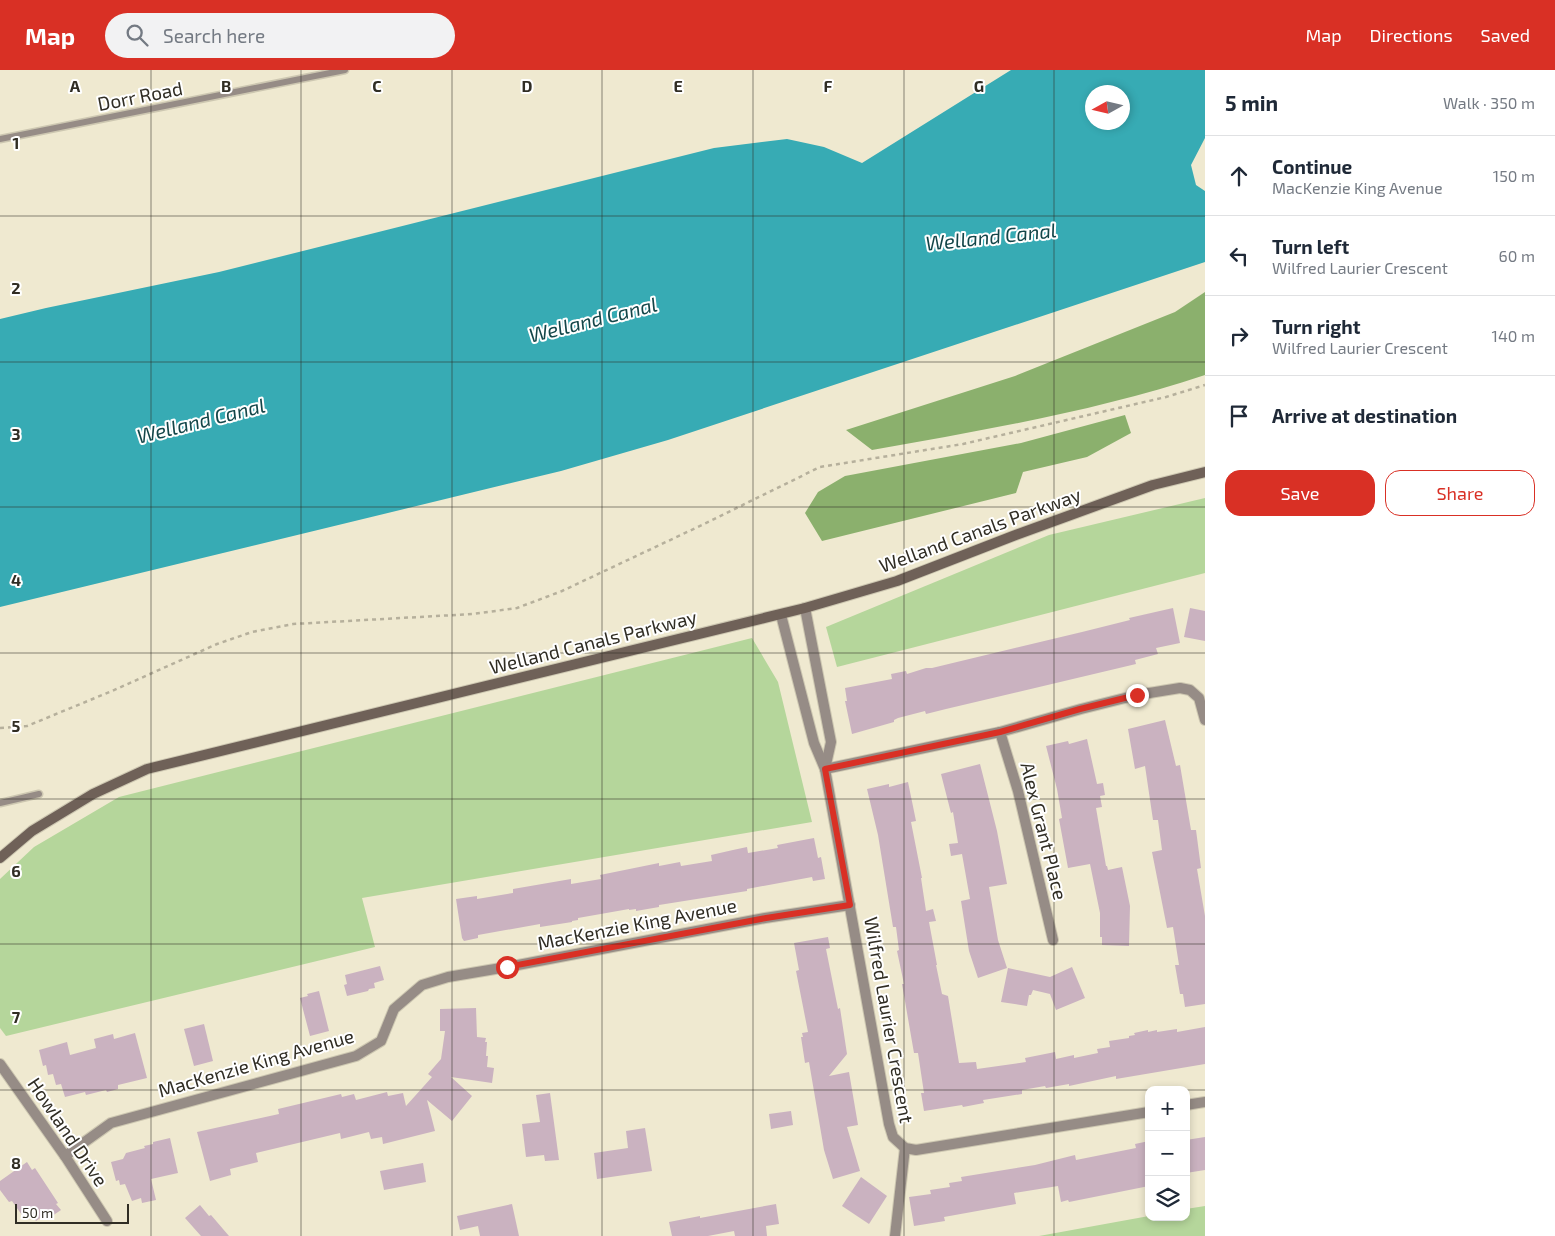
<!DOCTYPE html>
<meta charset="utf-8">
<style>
body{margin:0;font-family:"Exo 2",sans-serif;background:#f2f2f3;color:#1f2937}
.controls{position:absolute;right:15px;bottom:15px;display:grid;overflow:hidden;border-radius:10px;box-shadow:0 2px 8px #0003}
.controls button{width:45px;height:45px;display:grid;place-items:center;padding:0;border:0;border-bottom:1px solid #e0e1e3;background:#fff;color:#1f2937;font:25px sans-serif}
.compass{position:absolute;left:1085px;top:15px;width:45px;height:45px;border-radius:50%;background:#fff;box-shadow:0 2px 8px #0003;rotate:262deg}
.scale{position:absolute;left:15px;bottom:12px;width:114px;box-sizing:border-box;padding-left:5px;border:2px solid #302d24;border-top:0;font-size:14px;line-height:18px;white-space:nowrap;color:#302d24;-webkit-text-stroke:4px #fff;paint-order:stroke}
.stop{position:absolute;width:15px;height:15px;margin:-11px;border:4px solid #d93025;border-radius:50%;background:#fff}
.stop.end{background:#d93025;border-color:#fff;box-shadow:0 1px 5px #0008}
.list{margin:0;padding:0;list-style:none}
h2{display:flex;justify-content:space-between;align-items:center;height:65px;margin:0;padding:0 20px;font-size:21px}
h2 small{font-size:16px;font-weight:400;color:#747a83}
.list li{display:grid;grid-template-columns:32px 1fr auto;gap:15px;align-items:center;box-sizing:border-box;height:80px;padding:0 20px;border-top:1px solid #e0e1e3}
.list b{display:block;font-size:19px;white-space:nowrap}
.list p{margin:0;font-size:16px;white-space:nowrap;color:#747a83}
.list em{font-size:16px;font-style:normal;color:#747a83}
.actions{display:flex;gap:10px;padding:15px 20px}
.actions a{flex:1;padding:11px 0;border:1px solid #d93025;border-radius:15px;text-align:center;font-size:18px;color:#d93025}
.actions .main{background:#d93025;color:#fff}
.icon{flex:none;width:28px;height:28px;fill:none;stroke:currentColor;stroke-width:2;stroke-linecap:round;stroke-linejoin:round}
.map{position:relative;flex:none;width:1205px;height:1166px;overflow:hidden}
header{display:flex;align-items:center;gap:30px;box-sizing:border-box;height:70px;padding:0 25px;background:#d93025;color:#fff}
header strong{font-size:24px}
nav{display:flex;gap:28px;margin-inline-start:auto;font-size:18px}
.search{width:350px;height:45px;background:#f2f2f3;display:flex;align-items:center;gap:12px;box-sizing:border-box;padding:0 18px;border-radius:28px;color:#747a83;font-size:19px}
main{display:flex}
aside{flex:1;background:#fff}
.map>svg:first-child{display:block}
.green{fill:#b5d69b}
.forest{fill:#8bb06d}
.water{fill:#37abb4;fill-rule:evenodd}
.building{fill:#cab2c0}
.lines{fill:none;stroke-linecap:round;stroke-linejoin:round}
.service-casing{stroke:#cdc7b1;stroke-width:9}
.minor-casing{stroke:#cdc7b1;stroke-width:12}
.secondary-casing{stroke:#cdc7b1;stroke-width:12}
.path{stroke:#b6b09c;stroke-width:2.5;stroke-dasharray:4 4;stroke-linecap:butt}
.service{stroke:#968c86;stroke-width:6}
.minor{stroke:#968c86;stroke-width:10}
.secondary{stroke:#6f6158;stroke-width:10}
.route{stroke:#d93025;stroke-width:6}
.grid{fill:none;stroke:#302d24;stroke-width:1;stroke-opacity:0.55}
.labels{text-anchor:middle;stroke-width:4;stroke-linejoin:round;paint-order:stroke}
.street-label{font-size:19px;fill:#302d24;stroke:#fff}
.water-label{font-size:20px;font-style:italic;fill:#134649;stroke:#fff}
.grid-label{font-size:16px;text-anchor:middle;font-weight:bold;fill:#302d24;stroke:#fff;stroke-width:4;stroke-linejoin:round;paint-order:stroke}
</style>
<header>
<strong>Map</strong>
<div class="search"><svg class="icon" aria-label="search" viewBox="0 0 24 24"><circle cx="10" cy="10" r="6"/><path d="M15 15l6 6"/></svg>Search here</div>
<nav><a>Map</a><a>Directions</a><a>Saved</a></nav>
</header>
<main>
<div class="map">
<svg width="1205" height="1166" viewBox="0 0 1205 1166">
<rect width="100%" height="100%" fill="#efe9d0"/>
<!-- green -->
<g class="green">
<polygon points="1205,428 1205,503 837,597 826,557 1049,465"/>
<polygon points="752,568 778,612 812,752 362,828 375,877 6,966 0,958 0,809 34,777 119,727"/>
<polygon points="1205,1136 1205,1166 1039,1166 1149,1146 1186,1147 1186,1139"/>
</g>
<!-- forest -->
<g class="forest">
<path d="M1205,222V305C1097,341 984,360 872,380L846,360L1015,306L1175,242Z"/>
<polygon points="1125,345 1131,363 1087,387 1023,402 1016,423 822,471 805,443 818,422 845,406 1021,373"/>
</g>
<!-- water -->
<path class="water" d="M1011,0H1205V68L1191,95L1196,115L1205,121V192L668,370L561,401L0,537V249L46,238L219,202L714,78L787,69L824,77L862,93ZM1092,22H1122V52H1092Z"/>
<!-- building -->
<g class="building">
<polygon points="1173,538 1180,573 1156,578 1158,584 1135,590 1136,594 946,639 926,644 925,641 898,648 894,650 894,652 852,664 845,631 847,631 845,618 892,609 891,604 906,601 907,604 926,598 932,598 1082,562 1130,550 1129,548"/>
<polygon points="1190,538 1205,541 1205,571 1184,567"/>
<polygon points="1165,650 1176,696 1180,695 1191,760 1196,760 1201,798 1197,799 1205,846 1205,934 1185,937 1183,924 1180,924 1175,895 1179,895 1173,857 1167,858 1152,782 1162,780 1158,750 1153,750 1145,696 1135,699 1128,659"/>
<polygon points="1087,669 1097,714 1103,713 1105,725 1100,726 1102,737 1096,738 1106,796 1107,796 1108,800 1122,797 1130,836 1129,876 1102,875 1102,867 1100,867 1100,843 1090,794 1068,798 1059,749 1062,748 1057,719 1046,676 1068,671 1069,674"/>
<polygon points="980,694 997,761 1007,814 989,817 998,870 1007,898 978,908 969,881 961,831 970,829 962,784 951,786 949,774 958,773 953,742 951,743 941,704"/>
<polygon points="908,712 916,751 911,752 922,808 921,808 926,841 933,839 936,851 929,852 937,895 936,895 942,924 948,926 959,993 976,992 977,999 1026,992 1025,988 1055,982 1056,989 1074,985 1074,988 1098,983 1097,979 1110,977 1109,971 1129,968 1129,966 1135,965 1134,963 1148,960 1148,962 1157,960 1157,962 1177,959 1177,962 1205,957 1205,994 1116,1009 1116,1006 1069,1016 1069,1014 1046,1018 1045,1016 1022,1020 1022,1024 983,1030 984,1033 963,1037 962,1035 924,1041 921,1023 924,1023 918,983 914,983 902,914 904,914 897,881 899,880 896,857 893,857 878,765 867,719 889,714 889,717"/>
<polygon points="814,768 818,788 821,787 825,809 813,811 812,807 747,819 747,821 659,835 659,837 636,841 636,839 629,840 629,839 578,848 578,850 572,851 572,852 540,857 540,854 478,865 478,868 464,871 462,868 456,829 477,826 477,829 513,823 513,819 571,809 571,814 601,809 600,805 659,793 659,796 680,792 681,796 712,791 711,785 733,780 747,777 748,783 778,778 777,775"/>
<polygon points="828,867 830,878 826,879 838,939 840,938 847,984 829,1006 849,1002 858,1055 847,1057 860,1101 833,1109 824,1080 809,992 805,993 801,967 803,967 802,963 808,962 796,901 799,900 794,873"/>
<polygon points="380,896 384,910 374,913 375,918 369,919 368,921 347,926 344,915 347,914 345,905"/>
<polygon points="1072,897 1085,928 1056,940 1050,924 1033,920 1031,925 1029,925 1027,936 1001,932 1008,898 1050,907"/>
<polygon points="319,921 329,961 310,966 300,928 308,926 307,924"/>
<polygon points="476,938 477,967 486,968 485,972 487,972 486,986 488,986 487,997 494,998 492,1013 451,1007 472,1026 452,1051 427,1030 435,1061 383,1074 382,1067 371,1069 369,1062 341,1069 340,1063 256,1083 258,1092 230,1099 231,1105 210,1111 197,1062 279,1044 278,1039 341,1024 342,1027 354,1024 356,1030 387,1022 388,1026 403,1023 406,1036 432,1007 428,1004 441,989 445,961 440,961 440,939"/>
<polygon points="204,954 213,991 194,996 184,959"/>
<polygon points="135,963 147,1008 118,1015 118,1019 107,1022 106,1020 86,1025 85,1022 65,1027 61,1014 56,1015 53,1004 48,1005 46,995 43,996 39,980 67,972 70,985 96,978 94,969 113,964 114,969"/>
<polygon points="550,1023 559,1090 545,1091 544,1085 526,1087 522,1054 540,1052 536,1025"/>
<polygon points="791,1041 793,1055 771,1059 769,1044"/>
<polygon points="645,1058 652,1101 597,1109 594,1083 628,1078 626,1061"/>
<polygon points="1205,1067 1205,1100 1186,1103 1186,1070"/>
<polygon points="170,1068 178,1103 151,1109 156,1130 142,1133 141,1128 132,1131 125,1114 120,1115 119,1110 116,1111 111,1092 123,1089 126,1083 145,1078 144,1076 153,1074 153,1072"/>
<polygon points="1149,1071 1149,1116 1069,1132 1068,1130 1061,1132 1058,1116 1014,1123 1016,1134 944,1147 945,1151 914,1156 909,1127 931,1124 930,1120 950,1117 949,1113 962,1111 961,1107 1035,1095 1075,1085 1076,1090 1136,1078 1135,1074"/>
<polygon points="27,1092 32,1100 35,1098 58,1133 56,1134 61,1140 49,1148 46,1144 36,1151 31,1144 24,1148 12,1131 9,1132 0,1120 0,1111"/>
<polygon points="423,1093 426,1112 384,1120 380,1101"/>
<polygon points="861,1107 887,1126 869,1154 842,1136"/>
<polygon points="512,1134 519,1166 480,1166 478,1156 460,1160 457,1146"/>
<polygon points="776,1134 779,1154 766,1156 767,1166 735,1166 734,1161 708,1166 672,1166 669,1152 700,1146 700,1148"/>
<polygon points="200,1135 209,1146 211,1145 229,1166 201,1166 185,1148"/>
</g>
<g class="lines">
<defs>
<g id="service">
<polyline points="0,69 345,0"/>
<polyline points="0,733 39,724"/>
</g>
<g id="minor">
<polyline points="805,538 831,672 825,699"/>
<polyline points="781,545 814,673 825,699 889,1054 893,1067 905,1078 916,1080 1149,1042"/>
<polyline points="1000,662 1018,721 1053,870"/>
<polyline points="825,699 1000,662 1081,639 1137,625 1180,618 1190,620 1199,628 1205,650"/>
<polyline points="0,994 65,1086 107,1151"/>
<polyline points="1186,1035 1205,1032"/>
<polyline points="65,1086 111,1053 356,986 381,971 394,939 422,915 448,907 507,897 765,848 850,835"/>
<polyline points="895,1166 905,1078"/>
</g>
<polyline id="secondary" points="0,788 32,761 93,724 147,699 805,538 897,511 1013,466 1153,415 1205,402"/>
</defs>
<!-- service casing -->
<use href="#service" class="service-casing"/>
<!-- minor casing -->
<use href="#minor" class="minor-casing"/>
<!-- secondary casing -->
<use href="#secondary" class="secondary-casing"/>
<!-- path -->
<polyline class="path" points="0,658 27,656 112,621 217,574 252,562 293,554 473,544 517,538 562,521 702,455 820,397 963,374 1166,327 1205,315"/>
<!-- service -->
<use href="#service" class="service"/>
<!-- minor -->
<use href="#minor" class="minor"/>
<!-- secondary -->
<use href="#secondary" class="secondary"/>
</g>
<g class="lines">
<!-- route -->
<polyline class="route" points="507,897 766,848 850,835 825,699 1000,662 1080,639 1137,625"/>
</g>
<!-- grid -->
<path class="grid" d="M151,0V1166M301,0V1166M452,0V1166M602,0V1166M753,0V1166M904,0V1166M1054,0V1166M0,146H1205M0,292H1205M0,437H1205M0,583H1205M0,729H1205M0,874H1205M0,1020H1149M1186,1020H1205"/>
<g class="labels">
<!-- street labels -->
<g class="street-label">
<text transform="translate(140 26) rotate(-11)" y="7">Dorr Road</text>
<text transform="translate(980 460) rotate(-20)" y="7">Welland Canals Parkway</text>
<text transform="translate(593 572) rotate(-14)" y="7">Welland Canals Parkway</text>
<text transform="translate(1044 761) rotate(76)" y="7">Alex Grant Place</text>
<text transform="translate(637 854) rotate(-11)" y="7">MacKenzie King Avenue</text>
<text transform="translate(889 950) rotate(80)" y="7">Wilfred Laurier Crescent</text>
<text transform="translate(256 993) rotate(-16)" y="7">MacKenzie King Avenue</text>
<text transform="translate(68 1062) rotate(56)" y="7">Howland Drive</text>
</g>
<!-- water labels -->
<g class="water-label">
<text transform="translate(991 167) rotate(-6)" y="7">Welland Canal</text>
<text transform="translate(593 250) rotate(-14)" y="7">Welland Canal</text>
<text transform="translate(201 351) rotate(-14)" y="7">Welland Canal</text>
</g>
</g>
<g class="grid-label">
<text x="75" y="22">A</text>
<text x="226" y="22">B</text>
<text x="377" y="22">C</text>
<text x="527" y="22">D</text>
<text x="678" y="22">E</text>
<text x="828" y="22">F</text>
<text x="979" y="22">G</text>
<text x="16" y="79">1</text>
<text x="16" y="224">2</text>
<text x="16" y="370">3</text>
<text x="16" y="516">4</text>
<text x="16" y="662">5</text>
<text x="16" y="807">6</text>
<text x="16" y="953">7</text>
<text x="16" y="1099">8</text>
</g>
</svg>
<div class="controls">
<button>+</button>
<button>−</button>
<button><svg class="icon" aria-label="layers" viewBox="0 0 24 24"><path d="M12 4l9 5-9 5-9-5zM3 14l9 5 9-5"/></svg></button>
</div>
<svg class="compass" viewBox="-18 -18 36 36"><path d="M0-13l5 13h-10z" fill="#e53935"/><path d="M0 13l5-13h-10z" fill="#747a83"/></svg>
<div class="scale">50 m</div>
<div class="stop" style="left:507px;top:897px"></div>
<div class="stop end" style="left:1137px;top:625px"></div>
</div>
<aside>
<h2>5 min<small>Walk · 350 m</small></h2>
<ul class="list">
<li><svg class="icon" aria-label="ahead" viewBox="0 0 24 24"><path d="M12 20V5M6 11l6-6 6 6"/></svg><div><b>Continue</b><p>MacKenzie King Avenue</p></div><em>150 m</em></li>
<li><svg class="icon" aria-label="left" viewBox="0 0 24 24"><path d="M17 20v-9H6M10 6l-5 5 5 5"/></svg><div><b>Turn left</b><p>Wilfred Laurier Crescent</p></div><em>60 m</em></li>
<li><svg class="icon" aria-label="right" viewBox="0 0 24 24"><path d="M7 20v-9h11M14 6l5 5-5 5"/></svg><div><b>Turn right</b><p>Wilfred Laurier Crescent</p></div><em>140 m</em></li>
<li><svg class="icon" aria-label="arrive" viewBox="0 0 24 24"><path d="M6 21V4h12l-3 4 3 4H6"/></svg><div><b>Arrive at destination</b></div></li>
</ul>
<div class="actions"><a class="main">Save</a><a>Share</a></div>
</aside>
</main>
